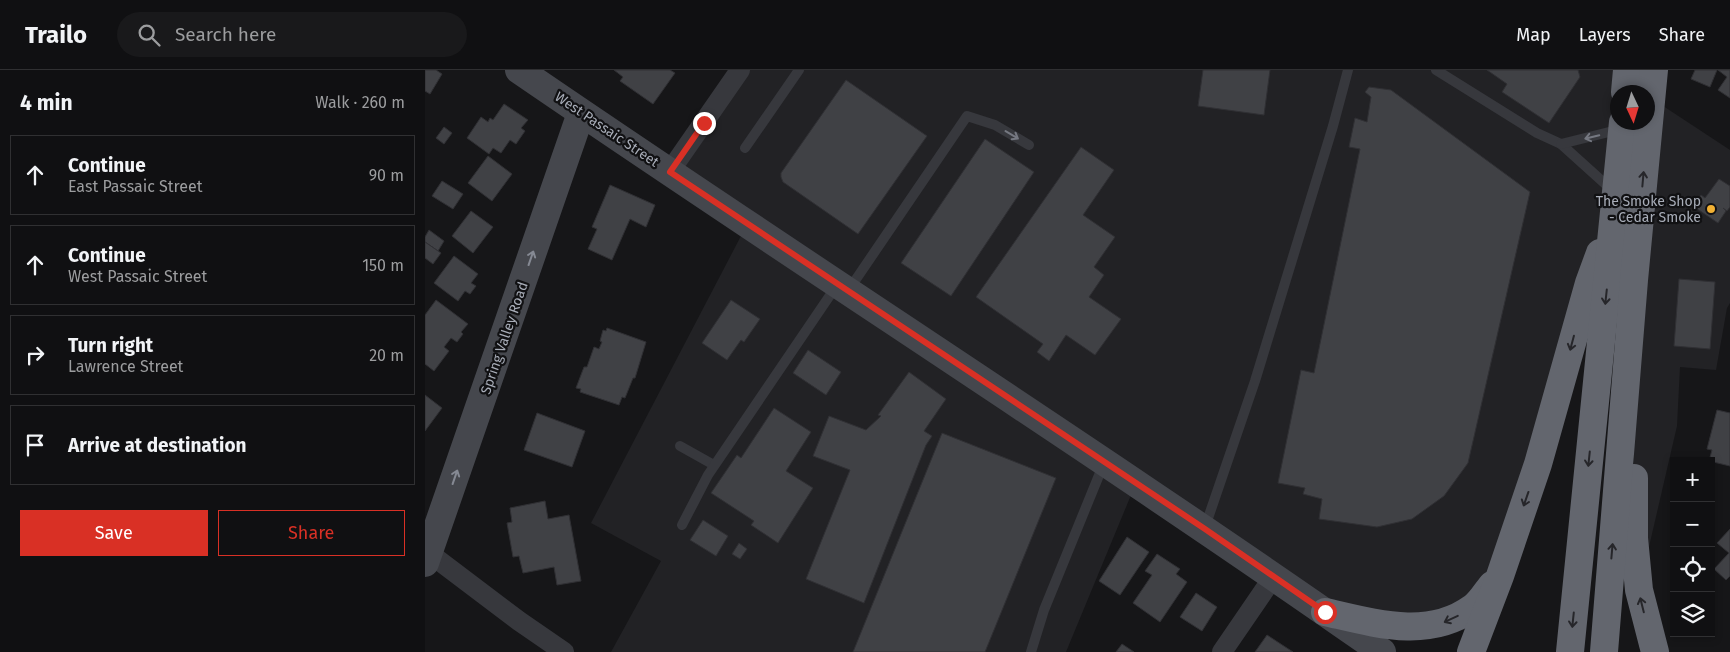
<!DOCTYPE html>
<meta charset="utf-8">
<style>
body{margin:0;font-family:"Fira Sans",sans-serif;background:#19191b;color:#f1f3f6}
.controls{position:absolute;right:15px;bottom:15px;display:grid;overflow:hidden;border-radius:0px;box-shadow:0 2px 8px #0003}
.controls button{width:45px;height:45px;display:grid;place-items:center;padding:0;border:0;border-bottom:1px solid #303032;background:#101012;color:#f1f3f6;font:25px sans-serif}
.compass{position:absolute;left:1185px;top:15px;width:45px;height:45px;border-radius:50%;background:#101012;box-shadow:0 2px 8px #0003;rotate:176deg}
.stop{position:absolute;width:15px;height:15px;margin:-11px;border:4px solid #d93025;border-radius:50%;background:#fff}
.stop.end{background:#d93025;border-color:#fff;box-shadow:0 1px 5px #0008}
.list{margin:0;padding:0;list-style:none}
h2{display:flex;justify-content:space-between;align-items:center;height:65px;margin:0;padding:0 20px;font-size:21px}
h2 small{font-size:16px;font-weight:400;color:#9c9d9f}
.list li{display:grid;grid-template-columns:32px 1fr auto;gap:15px;align-items:center;box-sizing:border-box;height:80px;margin:0 10px 10px;padding:0 10px;border:1px solid #303032;border-radius:0px}
.list b{display:block;font-size:19px;white-space:nowrap}
.list p{margin:0;font-size:16px;white-space:nowrap;color:#9c9d9f}
.list em{font-size:16px;font-style:normal;color:#9c9d9f}
.actions{display:flex;gap:10px;padding:15px 20px}
.actions a{flex:1;padding:11px 0;border:1px solid #d93025;border-radius:0px;text-align:center;font-size:18px;color:#d93025}
.actions .main{background:#d93025;color:#fff}
.icon{flex:none;width:28px;height:28px;fill:none;stroke:currentColor;stroke-width:2;stroke-linecap:round;stroke-linejoin:round}
.map{position:relative;flex:none;width:1305px;height:582px;overflow:hidden}
header{display:flex;align-items:center;gap:30px;box-sizing:border-box;height:70px;padding:0 25px;background:#101012;border-bottom:1px solid #303032}
header strong{font-size:24px}
nav{display:flex;gap:28px;margin-inline-start:auto;font-size:18px}
.search{width:350px;height:45px;background:#19191b;display:flex;align-items:center;gap:12px;box-sizing:border-box;padding:0 18px;border-radius:28px;color:#9c9d9f;font-size:19px}
main{display:flex}
aside{flex:1;background:#101012}
.map>svg:first-child{display:block}
.built{fill:#222225}
.building{fill:#404145;stroke:#303034}
.lines{fill:none;stroke-linecap:round;stroke-linejoin:round}
.lane{stroke:#37383d;stroke-width:10}
.street{stroke:#37383d;stroke-width:20}
.secondary{stroke:#45474d;stroke-width:28}
.highway{stroke:#63666e;stroke-width:28}
.oneway{stroke:#757881}
.oneway2{stroke:#26262a}
.oneway3{stroke:#858993}
.route{stroke:#d93025;stroke-width:6}
.poi-dot{fill:#f2b134;stroke:#111113;stroke-width:2}
.labels{text-anchor:middle;stroke-width:4.5;stroke-linejoin:round;paint-order:stroke}
.street-label{font-size:14px;fill:#a8adb8;stroke:#111113}
.poi-label{font-size:14px;fill:#a8adb8;stroke:#111113;text-anchor:end}
</style>
<header>
<strong>Trailo</strong>
<div class="search"><svg class="icon" aria-label="search" viewBox="0 0 24 24"><circle cx="10" cy="10" r="6"/><path d="M15 15l6 6"/></svg>Search here</div>
<nav><a>Map</a><a>Layers</a><a>Share</a></nav>
</header>
<main>
<aside>
<h2>4 min<small>Walk · 260 m</small></h2>
<ul class="list">
<li><svg class="icon" aria-label="ahead" viewBox="0 0 24 24"><path d="M12 20V5M6 11l6-6 6 6"/></svg><div><b>Continue</b><p>East Passaic Street</p></div><em>90 m</em></li>
<li><svg class="icon" aria-label="ahead" viewBox="0 0 24 24"><path d="M12 20V5M6 11l6-6 6 6"/></svg><div><b>Continue</b><p>West Passaic Street</p></div><em>150 m</em></li>
<li><svg class="icon" aria-label="right" viewBox="0 0 24 24"><path d="M7 20v-9h11M14 6l5 5-5 5"/></svg><div><b>Turn right</b><p>Lawrence Street</p></div><em>20 m</em></li>
<li><svg class="icon" aria-label="arrive" viewBox="0 0 24 24"><path d="M6 21V4h12l-3 4 3 4H6"/></svg><div><b>Arrive at destination</b></div></li>
</ul>
<div class="actions"><a class="main">Save</a><a>Share</a></div>
</aside>
<div class="map">
<svg width="1305" height="582" viewBox="0 0 1305 582">
<rect width="100%" height="100%" fill="#161618"/>
<!-- built -->
<g class="built">
<polygon points="315,0 1192,0 1179,140 1164,213 1075,506 1022,552 900,542 711,413 641,582 186,582 236,491 166,453 317,164 245,101"/>
<polygon points="1226,28 1305,80 1305,233 1302,238 1291,300 1255,297 1252,356 1214,520 1209,468 1209,210"/>
</g>
<!-- building -->
<g class="building">
<polygon points="0,0 11,0 17,4 5,24 0,21"/>
<polygon points="189,0 245,0 250,3 228,34 195,11 198,7"/>
<polygon points="778,0 845,0 839,45 773,36"/>
<polygon points="1062,0 1153,0 1155,7 1124,53 1077,22 1082,14"/>
<polygon points="1270,0 1292,0 1285,17 1266,9"/>
<polygon points="1293,0 1305,0 1305,28 1293,20 1302,7"/>
<polygon points="421,10 502,66 433,164 358,112 356,107 356,103"/>
<polygon points="944,17 966,20 1105,122 1043,393 1019,426 987,449 952,457 894,449 897,429 878,424 880,418 853,413 876,300 889,303 935,79 924,77 930,48 942,52 946,27 940,22"/>
<polygon points="79,34 103,50 96,58 100,61 91,74 85,70 76,83 68,78 64,84 42,68 56,47 63,52 65,48 68,50"/>
<polygon points="19,57 27,63 19,74 11,68"/>
<polygon points="560,69 609,102 526,226 476,193"/>
<polygon points="656,77 689,100 658,145 690,167 669,197 679,205 664,227 696,249 670,285 641,265 624,291 612,282 618,274 551,227"/>
<polygon points="63,86 87,104 67,131 43,113"/>
<polygon points="1294,109 1305,116 1305,137 1302,141 1298,138 1301,141 1293,153 1268,136 1276,125 1280,128"/>
<polygon points="17,111 38,124 28,139 7,126"/>
<polygon points="185,115 230,135 221,157 205,149 187,190 163,179 172,159 167,157"/>
<polygon points="46,141 68,157 48,183 27,166"/>
<polygon points="4,160 19,171 13,181 0,172 0,167"/>
<polygon points="0,172 16,183 8,194 0,188"/>
<polygon points="29,186 53,204 46,213 51,216 45,224 40,221 33,231 9,213"/>
<polygon points="1254,209 1290,212 1285,279 1249,276"/>
<polygon points="11,230 43,254 36,262 38,264 32,272 26,268 19,277 24,281 9,301 0,294 0,245"/>
<polygon points="306,230 335,249 319,272 316,270 302,290 277,273"/>
<polygon points="182,258 221,272 210,308 208,308 200,328 197,327 194,335 155,322 156,319 151,318 159,297 162,297 169,277 174,279 177,272 175,271 178,260 181,261"/>
<polygon points="383,280 416,302 401,325 368,303"/>
<polygon points="484,302 521,329 499,361 507,366 501,375 439,533 381,509 425,400 388,386 404,346 441,360 456,346 453,345"/>
<polygon points="0,325 17,338 0,361"/>
<polygon points="349,338 386,362 361,401 388,418 353,473 326,455 329,451 286,423 312,385 316,388"/>
<polygon points="1292,340 1305,343 1305,396 1284,391 1287,380 1282,379"/>
<polygon points="112,343 160,361 147,397 99,380"/>
<polygon points="517,363 631,408 560,582 428,582"/>
<polygon points="120,431 123,449 144,445 156,511 132,515 129,497 98,503 94,486 88,487 82,453 87,452 85,438"/>
<polygon points="278,450 303,466 291,486 265,470"/>
<polygon points="1305,459 1305,506 1301,510 1289,499 1304,483 1292,473"/>
<polygon points="702,467 724,482 695,525 674,511"/>
<polygon points="314,473 322,479 315,489 307,484"/>
<polygon points="732,484 755,499 751,504 762,512 735,552 708,533 727,505 720,501"/>
<polygon points="771,523 792,537 777,561 755,547"/>
<polygon points="842,565 868,582 830,582"/>
<polygon points="697,574 709,582 691,582"/>
</g>
<g class="lines">
<!-- lane -->
<g class="lane">
<polyline points="1011,0 1112,63 1136,74 1187,120"/>
<polyline points="1136,74 1196,59"/>
<polyline points="320,78 374,0"/>
<polyline points="423,221 542,46 570,55 604,75"/>
<polyline points="255,376 289,395"/>
<polyline points="257,455 283,405 412,215"/>
<polyline points="780,457 830,311 908,56 923,0"/>
<polyline points="606,582 619,540 679,393"/>
</g>
<!-- street -->
<g class="street">
<polyline points="245,101 315,0"/>
<polyline points="4,483 94,551 139,582"/>
<polyline points="797,582 849,506"/>
</g>
<!-- secondary -->
<g class="secondary">
<path d="M94,0C380,196 673,383 957,582"/>
<polyline points="0,493 156,43"/>
</g>
<!-- highway -->
<g class="highway">
<polyline points="1200,22 1202,0"/>
<polyline points="1209,408 1209,468 1214,520 1230,582"/>
<path d="M900,542C949,553 1003,570 1047,538C1055,533 1061,522 1067,515"/>
<polyline points="1046,582 1075,506 1113,394 1164,213 1175,183"/>
<polyline points="1145,582 1198,52"/>
<polyline points="1179,582 1209,210 1229,0"/>
</g>
</g>
<!-- one-way arrows -->
<defs><path id="oneway-shaft" d="M-6 0H5M1.5-3L5.5 0L1.5 3" fill="none" stroke-width="1.6" stroke-linecap="round" stroke-linejoin="round" transform="scale(1.25)"/></defs>
<g class="oneway">
<use href="#oneway-shaft" transform="translate(587 65) rotate(31)"/>
<use href="#oneway-shaft" transform="translate(1167 67) rotate(166)"/>
</g>
<g class="oneway2">
<use href="#oneway-shaft" transform="translate(1218 109) rotate(-85)"/>
<use href="#oneway-shaft" transform="translate(1181 227) rotate(96)"/>
<use href="#oneway-shaft" transform="translate(1147 273) rotate(105)"/>
<use href="#oneway-shaft" transform="translate(1164 389) rotate(96)"/>
<use href="#oneway-shaft" transform="translate(1101 429) rotate(109)"/>
<use href="#oneway-shaft" transform="translate(1187 481) rotate(-85)"/>
<use href="#oneway-shaft" transform="translate(1217 535) rotate(-104)"/>
<use href="#oneway-shaft" transform="translate(1026 549) rotate(155)"/>
<use href="#oneway-shaft" transform="translate(1148 550) rotate(96)"/>
</g>
<g class="oneway3">
<use href="#oneway-shaft" transform="translate(106 188) rotate(-71)"/>
<use href="#oneway-shaft" transform="translate(30 407) rotate(-71)"/>
</g>
<g class="lines">
<!-- route -->
<polyline class="route" points="279,53 245,102 780,459 900,542"/>
</g>
<!-- markers -->
<circle class="poi-dot" cx="1286" cy="139" r="5"/>
<g class="labels">
<!-- street labels -->
<g class="street-label">
<text transform="translate(182 59) rotate(34)" y="5">West Passaic Street</text>
<text transform="translate(79 268) rotate(-71)" y="5">Spring Valley Road</text>
</g>
<!-- poi labels -->
<g class="poi-label">
<text x="1276" y="136">The Smoke Shop<tspan x="1276" dy="16">- Cedar Smoke</tspan></text>
</g>
</g>
</svg>
<div class="controls">
<button>+</button>
<button>−</button>
<button><svg class="icon" aria-label="locate" viewBox="0 0 24 24"><circle cx="12" cy="12" r="6"/><path d="M12 2v4M12 18v4M2 12h4M18 12h4"/></svg></button>
<button><svg class="icon" aria-label="layers" viewBox="0 0 24 24"><path d="M12 4l9 5-9 5-9-5zM3 14l9 5 9-5"/></svg></button>
</div>
<svg class="compass" viewBox="-18 -18 36 36"><path d="M0-13l5 13h-10z" fill="#e53935"/><path d="M0 13l5-13h-10z" fill="#9c9d9f"/></svg>
<div class="stop" style="left:900px;top:542px"></div>
<div class="stop end" style="left:279px;top:53px"></div>
</div>
</main>
